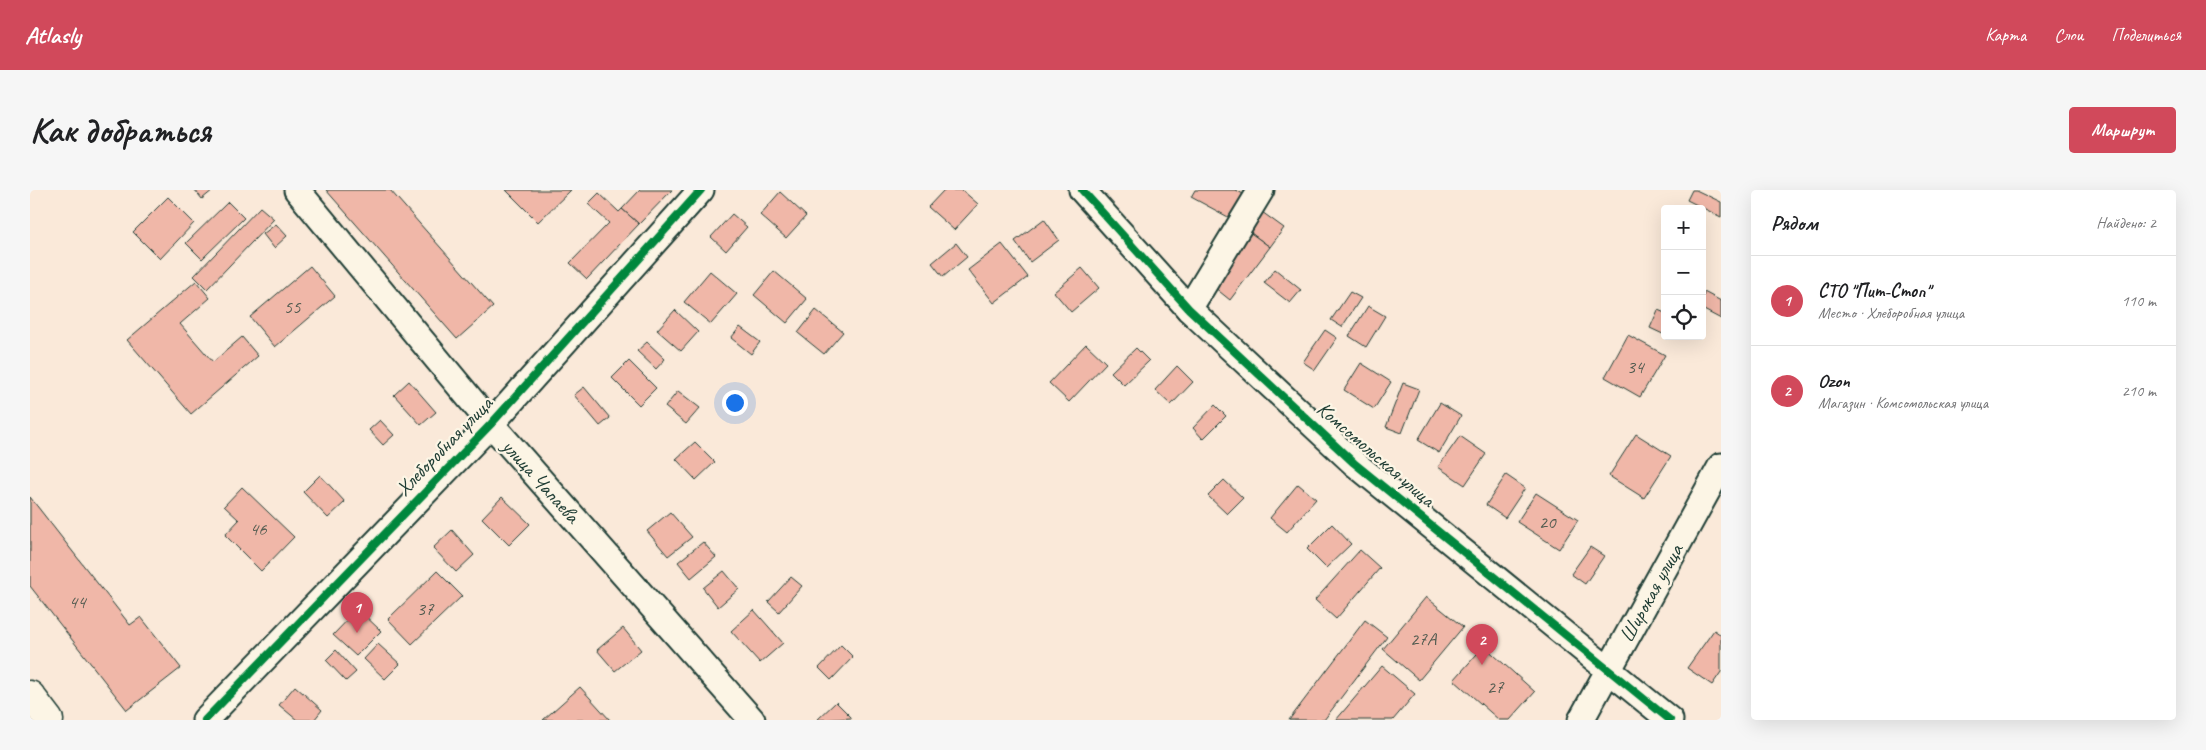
<!DOCTYPE html>
<html lang="ru">
<meta charset="utf-8">
<style>
body{margin:0;font-family:Caveat,sans-serif;background:#f6f6f6;color:#202124}
.controls{position:absolute;right:15px;top:15px;display:grid;overflow:hidden;border-radius:5px;box-shadow:0 5px 20px #0002}
.controls button{width:45px;height:45px;display:grid;place-items:center;padding:0;border:0;border-bottom:1px solid #e0e0e0;background:#fff;color:#202124;font:25px sans-serif}
.you{position:absolute;left:704px;top:212px;width:18px;height:18px;margin:-12px;border:4px solid #fff;border-radius:50%;background:#1a73e8;box-shadow:0 0 0 8px #1a73e833}
.badge{display:grid;place-items:center;width:32px;height:32px;border-radius:50%;background:#d1495b;color:#fff;font-size:16px;font-weight:700}
.pin{position:absolute;translate:-50% -41px;filter:drop-shadow(0 1px 2px #0008)}
.pin::after{content:'';position:absolute;top:26px;width:18px;height:15px;background:inherit;clip-path:polygon(0 0,100% 0,50% 100%)}
.list{margin:0;padding:0;list-style:none}
h2{display:flex;justify-content:space-between;align-items:center;height:65px;margin:0;padding:0 20px;font-size:21px}
h2 small{font-size:16px;font-weight:400;color:#757577}
.list li{display:grid;grid-template-columns:32px 1fr auto;gap:15px;align-items:center;box-sizing:border-box;height:90px;padding:0 20px;border-top:1px solid #e0e0e0}
.list b{display:block;font-size:19px;white-space:nowrap}
.list p{margin:0;font-size:16px;white-space:nowrap;color:#757577}
.list em{font-size:16px;font-style:normal;color:#757577}
.icon{flex:none;width:28px;height:28px;fill:none;stroke:currentColor;stroke-width:2;stroke-linecap:round;stroke-linejoin:round}
.map{position:relative;flex:none;width:1691px;height:530px;overflow:hidden;border-radius:5px}
header{display:flex;align-items:center;gap:30px;box-sizing:border-box;height:70px;padding:0 25px;background:#d1495b;color:#fff}
header strong{font-size:24px}
nav{display:flex;gap:28px;margin-inline-start:auto;font-size:18px}
.intro{display:flex;align-items:center;justify-content:space-between;box-sizing:border-box;height:120px;padding:0 30px}
h1{margin:0;font-size:35px}
.button{padding:12px 22px;border-radius:5px;background:#d1495b;color:#fff;font-size:18px;font-weight:700}
main{display:flex;gap:30px;padding:0 30px}
aside{flex:1;background:#fff;border-radius:5px;box-shadow:0 5px 20px #0002}
.map>svg:first-child{display:block}
.building{fill:#f0b7a8;stroke:#1f3d34}
.lines{fill:none;stroke-linecap:round;stroke-linejoin:round}
.street-casing{stroke:#1f3d34;stroke-width:29}
.primary-casing{stroke:#1f3d34;stroke-width:31}
.street{stroke:#fcf5e5;stroke-width:25}
.primary{stroke:#fcf5e5;stroke-width:28}
.cycleway-casing{stroke:#fcf5e5;stroke-width:11}
.cycleway{stroke:#00873e;stroke-width:8}
.labels{text-anchor:middle;stroke-width:4.5;stroke-linejoin:round;paint-order:stroke}
.number-label{font-size:19px;fill:#535c51}
.street-label{font-size:21px;fill:#1f3d34;stroke:#fcf5e5}
</style>
<header>
<strong>Atlasly</strong>
<nav><a>Карта</a><a>Слои</a><a>Поделиться</a></nav>
</header>
<div class="intro"><h1>Как добраться</h1><a class="button">Маршрут</a></div>
<main>
<div class="map">
<svg width="1691" height="530" viewBox="0 0 1691 530">
<rect width="100%" height="100%" fill="#fae9d9"/>
<filter id="ink" filterUnits="userSpaceOnUse"><feTurbulence type="fractalNoise" baseFrequency=".02" numOctaves="2"/><feDisplacementMap in="SourceGraphic" scale="10" xChannelSelector="R" yChannelSelector="G"/><feConvolveMatrix kernelMatrix="1 2 1 2 8 2 1 2 1" color-interpolation-filters="sRGB"/></filter>
<g filter="url(#ink)">
<!-- building -->
<g class="building">
<polygon points="165,0 183,0 172,9"/>
<polygon points="296,0 360,0 463,117 427,149"/>
<polygon points="476,0 541,0 508,32"/>
<polygon points="610,0 642,0 609,34 592,19"/>
<polygon points="914,0 932,0 948,14 924,40 898,17"/>
<polygon points="1165,0 1206,0 1213,4 1200,28 1161,7"/>
<polygon points="1662,0 1666,0 1691,12 1691,27 1657,10"/>
<polygon points="750,2 776,26 756,48 730,25"/>
<polygon points="569,3 589,22 592,19 609,34 557,89 540,73 579,33 558,14"/>
<polygon points="138,7 164,33 130,69 103,42"/>
<polygon points="198,12 214,28 172,69 156,53"/>
<polygon points="230,17 244,29 177,99 164,86"/>
<polygon points="1232,22 1254,38 1240,57 1218,41"/>
<polygon points="702,24 717,37 696,61 681,47"/>
<polygon points="1014,29 1029,50 1000,72 985,51"/>
<polygon points="246,34 257,46 244,58 233,44"/>
<polygon points="1218,41 1240,57 1200,110 1179,93"/>
<polygon points="926,53 937,67 913,87 902,73"/>
<polygon points="972,54 998,87 964,113 938,80"/>
<polygon points="280,76 305,106 245,157 220,127"/>
<polygon points="1052,78 1069,98 1041,122 1024,102"/>
<polygon points="1245,79 1271,100 1260,113 1234,93"/>
<polygon points="680,81 707,104 681,134 654,112"/>
<polygon points="744,81 777,109 757,133 724,105"/>
<polygon points="166,91 180,108 150,134 183,172 212,147 228,166 161,224 97,150"/>
<polygon points="1320,102 1331,108 1312,137 1301,130"/>
<polygon points="1674,102 1691,111 1691,129 1672,119"/>
<polygon points="1338,116 1355,126 1336,157 1319,146"/>
<polygon points="645,120 668,142 651,161 627,140"/>
<polygon points="786,120 813,142 794,164 768,143"/>
<polygon points="1628,120 1635,123 1635,145 1620,138"/>
<polygon points="710,137 730,152 721,164 701,148"/>
<polygon points="1295,140 1307,148 1285,180 1273,172"/>
<polygon points="1598,145 1635,165 1610,207 1575,187"/>
<polygon points="617,152 635,169 626,179 607,161"/>
<polygon points="1056,154 1076,173 1039,212 1019,193"/>
<polygon points="1106,158 1119,171 1094,195 1081,182"/>
<polygon points="599,171 626,198 609,215 582,188"/>
<polygon points="1331,173 1361,192 1344,219 1314,200"/>
<polygon points="1147,176 1163,192 1141,215 1125,200"/>
<polygon points="379,191 406,222 391,235 364,205"/>
<polygon points="1373,193 1389,199 1372,243 1356,237"/>
<polygon points="554,197 580,228 570,236 544,205"/>
<polygon points="648,201 670,218 656,234 635,217"/>
<polygon points="1410,213 1431,226 1409,263 1388,250"/>
<polygon points="1185,215 1196,226 1173,249 1163,238"/>
<polygon points="350,230 364,245 353,255 339,240"/>
<polygon points="1606,244 1641,266 1614,308 1579,286"/>
<polygon points="1430,246 1456,264 1435,295 1408,277"/>
<polygon points="665,252 685,272 666,290 646,269"/>
<polygon points="290,285 315,312 298,328 273,302"/>
<polygon points="1476,285 1495,298 1475,328 1456,315"/>
<polygon points="1194,290 1213,308 1197,324 1178,306"/>
<polygon points="1268,294 1286,309 1257,342 1240,328"/>
<polygon points="212,297 264,347 231,381 195,345 209,330 194,316"/>
<polygon points="1506,303 1548,330 1529,359 1487,332"/>
<polygon points="0,307 100,435 111,427 151,478 97,520 0,396"/>
<polygon points="472,307 500,334 479,355 452,328"/>
<polygon points="640,322 662,347 638,366 617,341"/>
<polygon points="1302,334 1321,354 1296,378 1277,359"/>
<polygon points="422,340 444,365 426,382 403,358"/>
<polygon points="673,352 686,367 661,388 648,372"/>
<polygon points="1560,357 1574,366 1555,394 1541,384"/>
<polygon points="1330,360 1350,378 1306,429 1285,410"/>
<polygon points="407,381 432,406 382,454 358,429"/>
<polygon points="694,381 709,399 688,417 673,398"/>
<polygon points="761,387 772,396 749,422 738,412"/>
<polygon points="1396,407 1433,437 1389,490 1353,459"/>
<polygon points="328,419 351,441 326,466 303,445"/>
<polygon points="724,420 753,453 730,473 701,441"/>
<polygon points="1335,430 1357,447 1294,530 1259,530"/>
<polygon points="593,438 611,460 585,481 567,460"/>
<polygon points="1684,440 1691,445 1691,482 1682,495 1657,478"/>
<polygon points="348,454 370,474 355,489 334,469"/>
<polygon points="811,455 823,467 801,490 789,478"/>
<polygon points="1454,456 1505,502 1480,530 1469,530 1424,490"/>
<polygon points="306,460 326,482 316,491 296,470"/>
<polygon points="1352,476 1385,504 1363,530 1306,530"/>
<polygon points="265,496 292,520 284,530 267,530 249,515"/>
<polygon points="550,497 580,530 513,530"/>
<polygon points="806,512 822,528 787,530"/>
</g>
<g class="lines">
<defs>
<g id="street">
<polyline points="267,0 461,234 722,530"/>
<polyline points="1052,0 1159,119 1324,273 1640,530"/>
<polyline points="1159,119 1231,0"/>
<polyline points="175,530 461,234 671,0"/>
<polyline points="1551,530 1691,276"/>
</g>
<polyline id="primary" points="0,505 19,530"/>
</defs>
<!-- street casing -->
<use href="#street" class="street-casing"/>
<!-- primary casing -->
<use href="#primary" class="primary-casing"/>
<!-- street -->
<use href="#street" class="street"/>
<!-- primary -->
<use href="#primary" class="primary"/>
<defs>
<g id="cycleway">
<polyline points="1052,0 1159,119 1324,273 1640,530"/>
<polyline points="175,530 461,234 671,0"/>
</g>
</defs>
<!-- cycleway casing -->
<use href="#cycleway" class="cycleway-casing"/>
<!-- cycleway -->
<use href="#cycleway" class="cycleway"/>
</g>
</g>
<g class="labels">
<!-- number labels -->
<g class="number-label">
<text x="262" y="123">55</text>
<text x="1605" y="183">34</text>
<text x="1517" y="338">20</text>
<text x="228" y="345">46</text>
<text x="47" y="418">44</text>
<text x="395" y="425">37</text>
<text x="1393" y="455">27А</text>
<text x="1465" y="503">27</text>
</g>
<!-- street labels -->
<g class="street-label">
<text transform="translate(414 256) rotate(-46)" y="7">Хлеборобная улица</text>
<text transform="translate(1346 264) rotate(41)" y="7">Комсомольская улица</text>
<text transform="translate(511 291) rotate(48)" y="7">улица Чапаева</text>
<text transform="translate(1621 403) rotate(-61)" y="7">Широкая улица</text>
</g>
</g>
</svg>
<div class="controls">
<button>+</button>
<button>−</button>
<button><svg class="icon" aria-label="locate" viewBox="0 0 24 24"><circle cx="12" cy="12" r="6"/><path d="M12 2v4M12 18v4M2 12h4M18 12h4"/></svg></button>
</div>
<div class="you"></div>
<div class="pin badge" style="left:327px;top:443px">1</div>
<div class="pin badge" style="left:1452px;top:475px">2</div>
</div>
<aside>
<h2>Рядом<small>Найдено: 2</small></h2>
<ul class="list">
<li><span class="badge">1</span><div><b>СТО &quot;Пит-Стоп&quot;</b><p>Место · Хлеборобная улица</p></div><em>110 m</em></li>
<li><span class="badge">2</span><div><b>Ozon</b><p>Магазин · Комсомольская улица</p></div><em>210 m</em></li>
</ul>
</aside>
</main>
